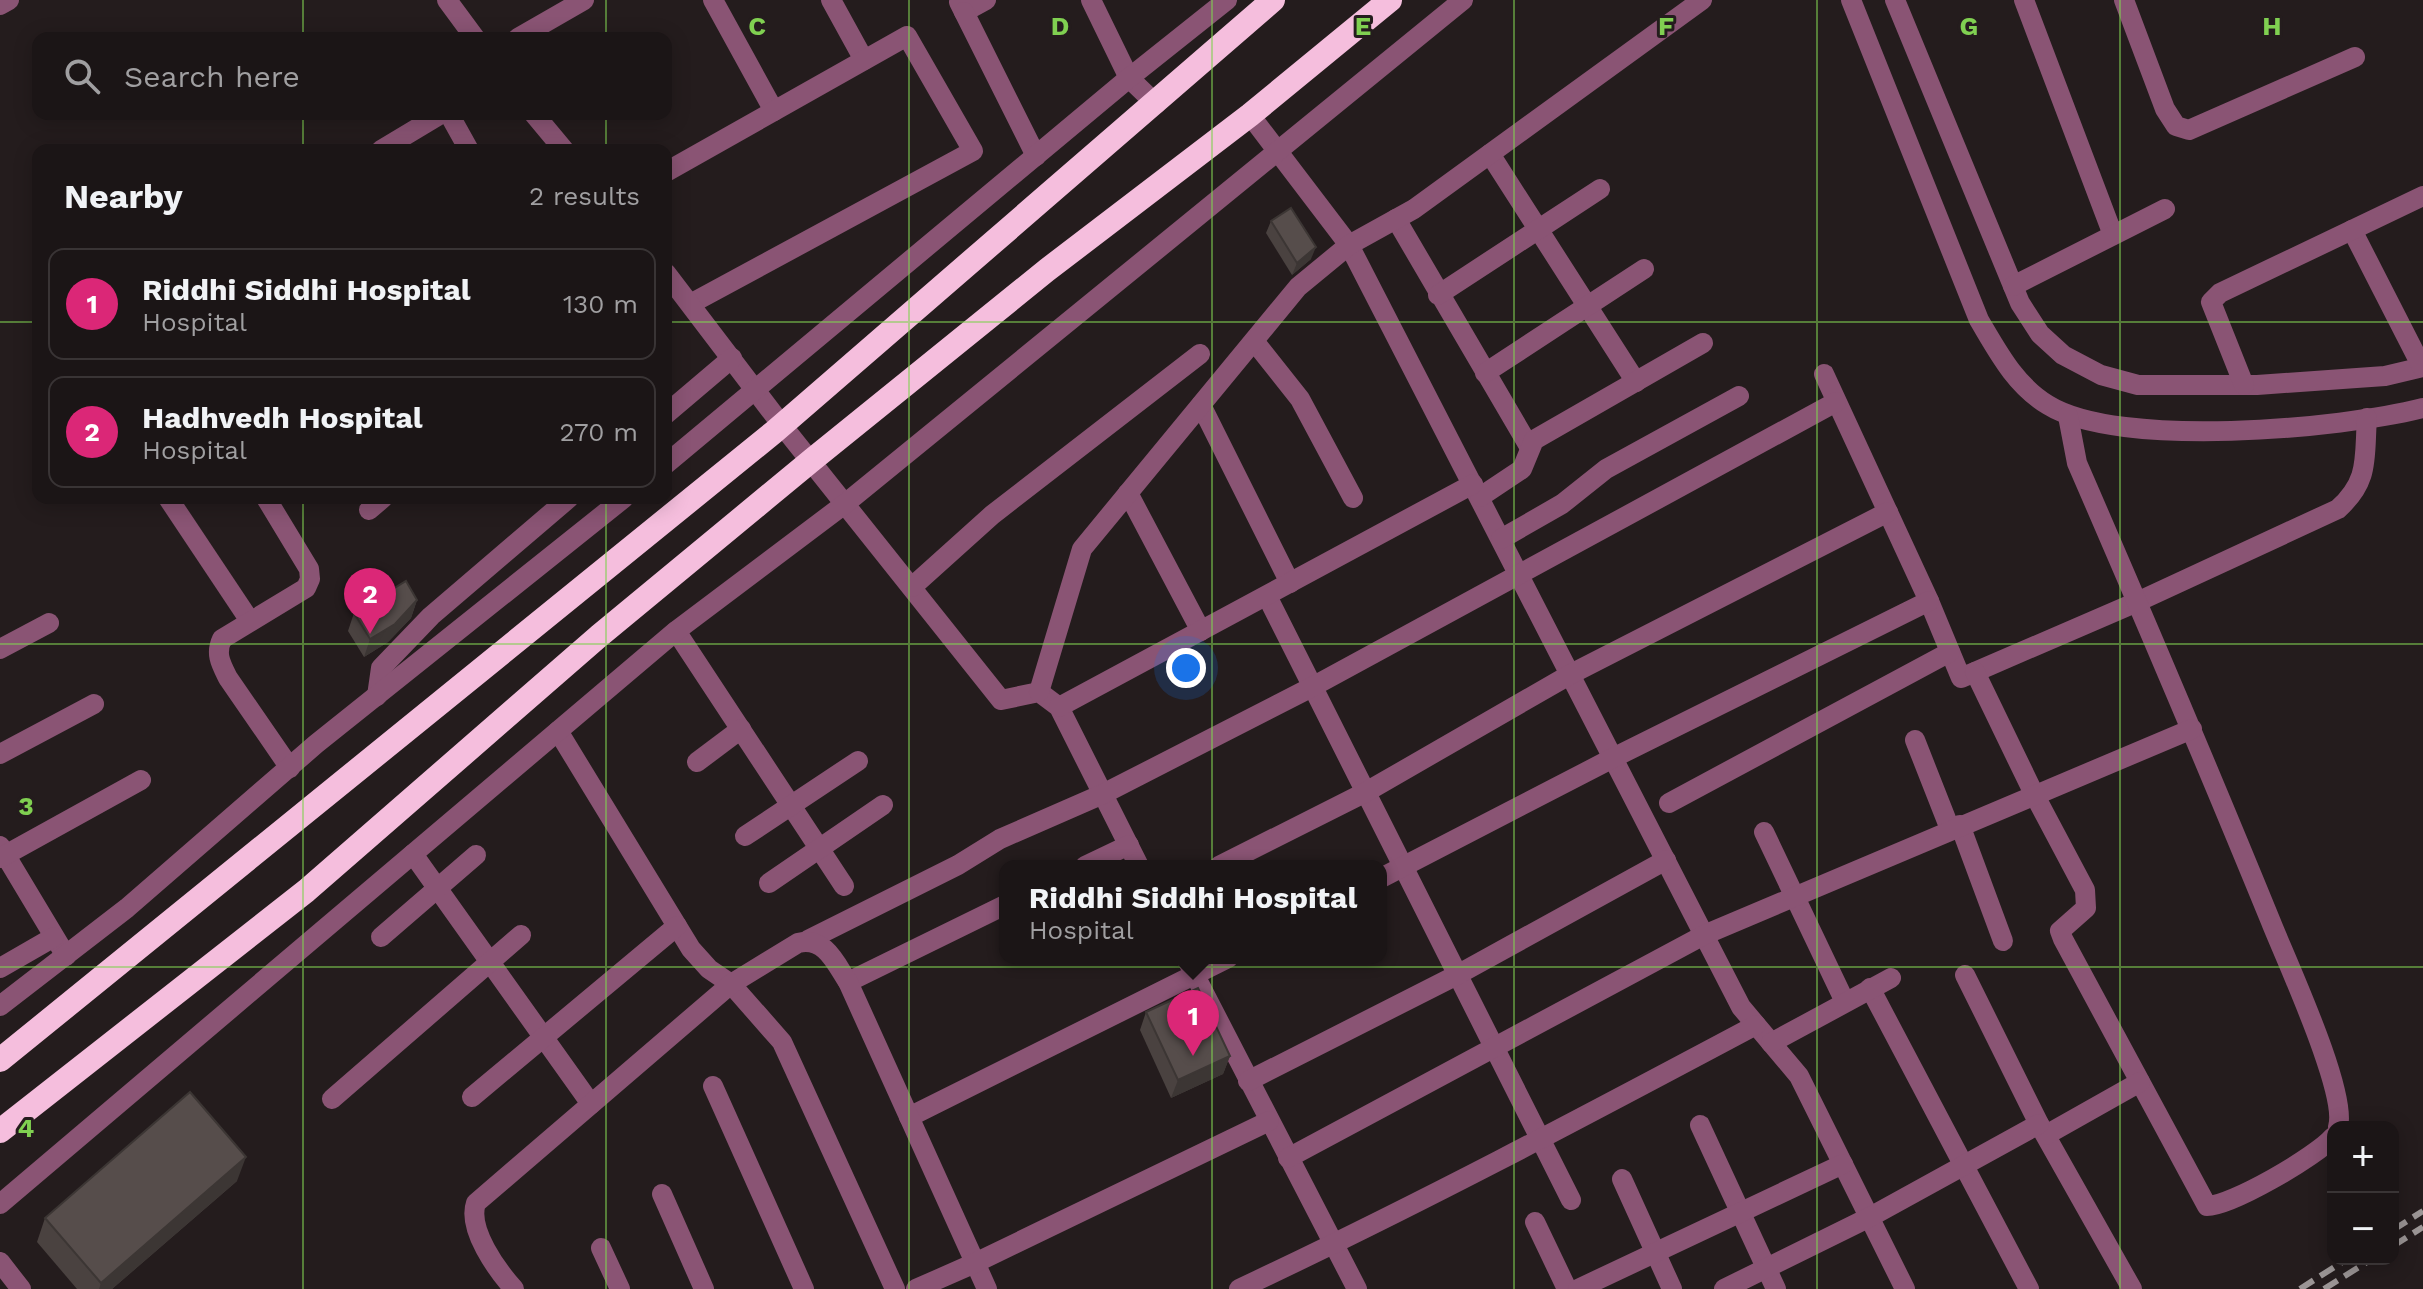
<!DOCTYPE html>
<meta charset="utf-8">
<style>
body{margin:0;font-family:"Work Sans",sans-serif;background:#282223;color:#f1f3f6}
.controls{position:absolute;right:24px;bottom:24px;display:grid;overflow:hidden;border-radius:16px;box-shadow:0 4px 20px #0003}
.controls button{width:72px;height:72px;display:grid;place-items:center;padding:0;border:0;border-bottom:2px solid #393435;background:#1b1516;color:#f1f3f6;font:40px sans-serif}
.you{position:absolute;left:1186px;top:668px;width:28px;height:28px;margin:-20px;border:6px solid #fff;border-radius:50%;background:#1a73e8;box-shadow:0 0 0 12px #1a73e833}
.badge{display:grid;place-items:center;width:52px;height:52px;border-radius:50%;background:#db2777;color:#fff;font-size:26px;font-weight:700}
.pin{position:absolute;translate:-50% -66px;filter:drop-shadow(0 2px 4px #0008)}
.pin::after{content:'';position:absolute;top:42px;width:28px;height:24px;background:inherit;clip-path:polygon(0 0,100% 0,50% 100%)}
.popup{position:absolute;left:999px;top:860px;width:388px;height:104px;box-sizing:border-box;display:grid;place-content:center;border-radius:16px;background:#1b1516;filter:drop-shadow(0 2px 6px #0005);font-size:26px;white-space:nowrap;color:#a09fa1}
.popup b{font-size:30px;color:#f1f3f6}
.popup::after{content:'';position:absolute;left:50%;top:100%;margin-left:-16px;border:16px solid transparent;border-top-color:#1b1516}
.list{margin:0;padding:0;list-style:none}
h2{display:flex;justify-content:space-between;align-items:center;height:104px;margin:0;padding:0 32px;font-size:34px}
h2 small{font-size:26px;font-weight:400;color:#a09fa1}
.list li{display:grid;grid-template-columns:52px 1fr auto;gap:24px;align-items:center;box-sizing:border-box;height:112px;margin:0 16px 16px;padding:0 16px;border:2px solid #393435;border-radius:16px}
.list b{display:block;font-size:30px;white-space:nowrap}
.list p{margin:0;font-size:26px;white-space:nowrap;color:#a09fa1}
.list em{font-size:26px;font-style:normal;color:#a09fa1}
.icon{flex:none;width:44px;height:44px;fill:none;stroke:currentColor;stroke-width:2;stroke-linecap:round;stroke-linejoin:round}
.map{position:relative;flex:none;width:2423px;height:1289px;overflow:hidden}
.search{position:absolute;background:#1b1516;box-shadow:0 4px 20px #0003;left:32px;top:32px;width:640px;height:88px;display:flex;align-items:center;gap:20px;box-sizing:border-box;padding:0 28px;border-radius:16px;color:#a09fa1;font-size:30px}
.panel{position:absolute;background:#1b1516;box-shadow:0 4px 20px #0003;left:32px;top:144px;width:640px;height:360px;border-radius:16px}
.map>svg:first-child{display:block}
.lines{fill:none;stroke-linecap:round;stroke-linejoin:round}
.minor{stroke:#8a5474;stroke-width:20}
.highway{stroke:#f5bedd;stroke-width:24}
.rail{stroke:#9b9595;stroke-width:6;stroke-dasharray:16 8;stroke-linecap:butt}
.wall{fill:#4a4240}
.shaded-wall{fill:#3c3634}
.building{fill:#564d4b;stroke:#3c3634;stroke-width:2}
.grid{fill:none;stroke:#80d051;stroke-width:2;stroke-opacity:0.55}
.grid-label{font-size:26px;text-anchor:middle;font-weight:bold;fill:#80d051;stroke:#241c1d;stroke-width:6;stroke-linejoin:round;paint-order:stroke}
</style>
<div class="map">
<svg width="2423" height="1289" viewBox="0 0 2423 1289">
<rect width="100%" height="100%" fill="#241c1d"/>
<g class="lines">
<!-- minor -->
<g class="minor">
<polyline points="447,0 475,38"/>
<polyline points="713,0 774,111"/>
<polyline points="831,0 864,60"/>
<polyline points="1091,0 1129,78 1156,104"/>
<path d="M1851,0L1979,320C1998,352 2015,385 2048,405C2119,449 2341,429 2423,408"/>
<polyline points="1895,0 2020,303 2040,334 2063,355 2101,375 2138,385 2257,385 2385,376 2423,367"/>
<polyline points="2024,0 2113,235"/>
<polyline points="2124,0 2165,109 2176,126 2189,130 2355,57"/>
<polyline points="959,2 964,12 986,0"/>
<polyline points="0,5 9,0"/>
<polyline points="964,12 1036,156"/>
<polyline points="518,38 584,0"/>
<polyline points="449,114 469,150"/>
<polyline points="534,114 564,150"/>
<polyline points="1250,115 1349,245 1741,1007 1799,1076 1905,1289"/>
<polyline points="381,150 441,114"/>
<polyline points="1490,154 1636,382"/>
<polyline points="666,172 907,36 973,151 692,303"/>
<polyline points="1396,219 1530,448"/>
<polyline points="2352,230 2422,367"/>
<polyline points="666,273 781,424 1001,700 1039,692 1059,707 1139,866"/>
<polyline points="2013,286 2165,209"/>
<polyline points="1438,295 1600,189"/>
<polyline points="1254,341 1300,399 1353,498"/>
<polyline points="1485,373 1644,269"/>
<path d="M1824,374L1929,601L1961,678L2137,602L2338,509C2370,480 2364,458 2367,418"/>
<polyline points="2244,385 2211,302 2220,293 2423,196"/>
<polyline points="1201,405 1290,583"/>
<polyline points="666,414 732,358"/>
<path d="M2068,416L2077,463C2143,615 2208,768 2271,922C2286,960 2348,1093 2338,1127"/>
<polyline points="666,464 1129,78 1227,0"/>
<polyline points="1128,493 1201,631"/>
<polyline points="1480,497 1522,469 1534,440 1703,343"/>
<polyline points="168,498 250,621"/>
<path d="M266,498L309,569L310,579L306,588L222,639C215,654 221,664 228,678L290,768"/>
<polyline points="369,510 383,498"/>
<polyline points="1501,539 1562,504 1606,469 1739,396"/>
<polyline points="912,587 992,515 1200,354"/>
<polyline points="1267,596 1571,1200"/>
<polyline points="676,631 844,886"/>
<polyline points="0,649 49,623"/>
<path d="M1975,672L2034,794L2085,890L2086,908L2060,931L2063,939L2207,1206C2231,1206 2317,1156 2333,1137"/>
<polyline points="1039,692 1082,549 1298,287 1349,245 1414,209 1702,0"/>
<polyline points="377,696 381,668 431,616 569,498"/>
<polyline points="1059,707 1473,484"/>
<polyline points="558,731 691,949 709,969 731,984 782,1042 895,1289"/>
<polyline points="1915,740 1950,829"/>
<polyline points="0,754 94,704"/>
<polyline points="697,762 741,729"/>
<polyline points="1669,803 1950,652"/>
<polyline points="1960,825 2003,941"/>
<polyline points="1764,832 1845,1002"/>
<polyline points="745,836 858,761"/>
<polyline points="0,846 66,956"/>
<polyline points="413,854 591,1104"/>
<polyline points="0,858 141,780"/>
<polyline points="1085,866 1129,845"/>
<polyline points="1219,866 1366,792 1571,674 1888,512"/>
<polyline points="1381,878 1613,758 1929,601"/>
<polyline points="769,883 883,805"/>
<polyline points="381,937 476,855"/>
<polyline points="808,940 958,865 1000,839 1103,794 1312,687 1836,402"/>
<polyline points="1186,958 1357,1289"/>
<polyline points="0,968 54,937"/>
<polyline points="1965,975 2039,1124 2132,1289"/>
<polyline points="848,982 1005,905"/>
<polyline points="1870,988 2029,1289"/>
<polyline points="0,1006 127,908 316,744 624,498"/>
<polyline points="1771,1043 1891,978"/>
<polyline points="1248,1081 1457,975 1666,860"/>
<polyline points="713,1086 804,1289"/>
<polyline points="472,1097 677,926"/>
<polyline points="332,1099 521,935"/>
<polyline points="909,1117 1228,958"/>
<polyline points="1700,1125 1776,1289"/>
<polyline points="2046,1135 2140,1082"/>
<polyline points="1288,1158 1704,935 2192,729"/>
<polyline points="1622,1179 1672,1289"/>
<polyline points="662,1194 704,1289"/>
<polyline points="0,1204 676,631 846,503 1463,0"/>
<polyline points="1535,1222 1567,1289"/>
<polyline points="601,1248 620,1289"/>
<polyline points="0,1262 21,1289"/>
<path d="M514,1289C497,1270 467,1229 476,1203L731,984L798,943C825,936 836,964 848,982L987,1289"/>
<polyline points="916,1289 975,1263 1269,1121"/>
<path d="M1239,1289C1414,1207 1585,1116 1756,1025"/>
<polyline points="1578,1289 1843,1164"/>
<polyline points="1724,1289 1870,1217 2039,1124"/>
</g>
<!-- highway -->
<g class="highway">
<polyline points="0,1060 774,432 1273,0"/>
<polyline points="0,1131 306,891 599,636 812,460 1047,270 1250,115 1390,0"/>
</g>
<!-- rail -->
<g class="rail">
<polyline points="2393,1230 2423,1211"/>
<polyline points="2393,1246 2423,1227"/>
<polyline points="2300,1289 2347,1259"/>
<polyline points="2324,1289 2372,1259"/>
</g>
</g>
<!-- wall -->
<g class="wall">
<polygon points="1271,221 1311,259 1292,275 1266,233"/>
<polygon points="417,600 411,618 388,642 364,657 348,631 354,613"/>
<polygon points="1146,1012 1230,1056 1223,1074 1171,1098 1140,1030"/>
<polygon points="237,1181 112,1289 77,1289 37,1242 45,1218"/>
</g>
<!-- shaded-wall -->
<g class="shaded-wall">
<polygon points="1316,247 1311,259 1292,275 1297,263"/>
<polygon points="417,600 411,618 388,642 364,657 370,639"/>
<polygon points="1230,1056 1223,1074 1171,1098 1178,1080"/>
<polygon points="246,1157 237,1181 112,1289 99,1289 101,1283"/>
</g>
<!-- building -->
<g class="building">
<polygon points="1291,208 1316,247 1297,263 1271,221"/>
<polygon points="406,581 417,600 395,624 370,639 354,613"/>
<polygon points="1198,988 1230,1056 1178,1080 1146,1012"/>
<polygon points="190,1092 246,1157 101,1283 45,1218"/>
</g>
<!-- grid -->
<path class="grid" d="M303,0V38M606,0V38M909,0V1289M1212,0V1289M1514,0V1289M1817,0V1289M2120,0V1289M303,114V150M606,114V150M0,322H38M666,322H2423M303,498V1289M606,498V1289M0,644H2423M0,967H2423"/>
<g class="grid-label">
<text x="757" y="35">C</text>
<text x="1060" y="35">D</text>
<text x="1363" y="35">E</text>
<text x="1666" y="35">F</text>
<text x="1969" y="35">G</text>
<text x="2272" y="35">H</text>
<text x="26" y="815">3</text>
<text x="26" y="1137">4</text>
</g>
</svg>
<div class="controls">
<button>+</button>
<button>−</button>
</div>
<div class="you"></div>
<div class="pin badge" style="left:1193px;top:1056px">1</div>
<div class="popup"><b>Riddhi Siddhi Hospital</b>Hospital</div>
<div class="pin badge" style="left:370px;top:634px">2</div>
<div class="search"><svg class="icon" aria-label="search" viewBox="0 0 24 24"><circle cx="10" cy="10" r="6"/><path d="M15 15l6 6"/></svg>Search here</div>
<section class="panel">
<h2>Nearby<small>2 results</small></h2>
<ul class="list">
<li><span class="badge">1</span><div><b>Riddhi Siddhi Hospital</b><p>Hospital</p></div><em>130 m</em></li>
<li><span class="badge">2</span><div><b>Hadhvedh Hospital</b><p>Hospital</p></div><em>270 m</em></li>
</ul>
</section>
</div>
